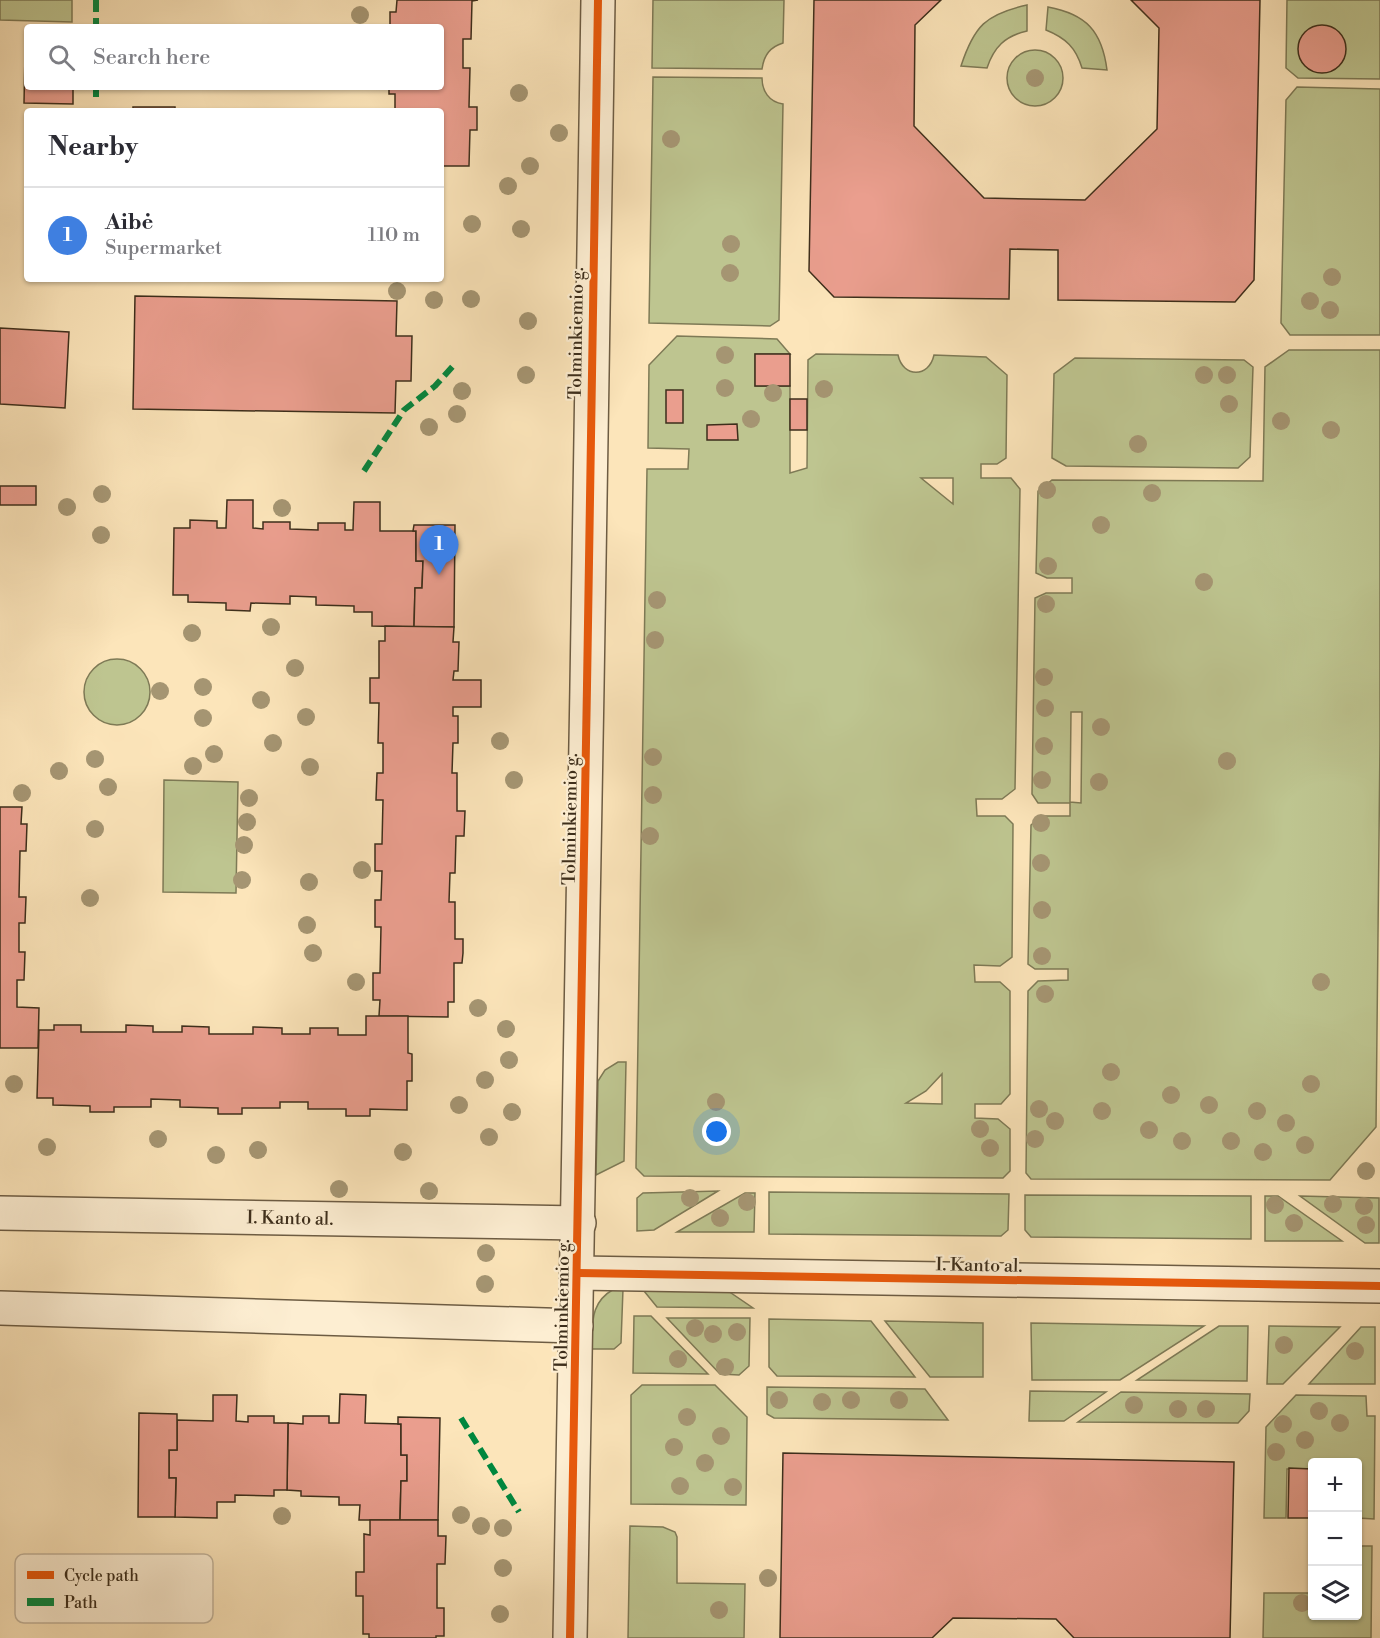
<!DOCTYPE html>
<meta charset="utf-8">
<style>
body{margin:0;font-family:"Libre Bodoni",serif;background:#f7f7f7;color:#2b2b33}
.controls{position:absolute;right:18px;bottom:18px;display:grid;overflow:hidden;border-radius:6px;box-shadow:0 2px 4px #0004}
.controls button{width:54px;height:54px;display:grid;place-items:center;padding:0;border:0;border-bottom:2px solid #e1e1e2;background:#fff;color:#2b2b33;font:30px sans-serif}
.you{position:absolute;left:717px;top:1132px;width:21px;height:21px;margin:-15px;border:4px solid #fff;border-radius:50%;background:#1a73e8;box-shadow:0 0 0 9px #1a73e833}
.badge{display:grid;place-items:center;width:39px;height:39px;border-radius:50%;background:#ea580c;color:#fff;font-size:20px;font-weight:700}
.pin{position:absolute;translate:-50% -50px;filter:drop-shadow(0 2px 3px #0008)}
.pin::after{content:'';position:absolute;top:32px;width:21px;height:18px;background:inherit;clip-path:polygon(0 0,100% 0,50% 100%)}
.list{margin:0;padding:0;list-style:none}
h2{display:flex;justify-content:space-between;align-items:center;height:78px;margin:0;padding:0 24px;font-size:26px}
h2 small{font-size:20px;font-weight:400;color:#7c7c81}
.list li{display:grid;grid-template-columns:39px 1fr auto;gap:18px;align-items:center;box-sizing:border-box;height:96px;padding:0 24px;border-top:2px solid #e1e1e2}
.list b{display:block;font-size:22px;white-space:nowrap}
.list p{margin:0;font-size:20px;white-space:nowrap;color:#7c7c81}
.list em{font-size:20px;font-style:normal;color:#7c7c81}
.icon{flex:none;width:33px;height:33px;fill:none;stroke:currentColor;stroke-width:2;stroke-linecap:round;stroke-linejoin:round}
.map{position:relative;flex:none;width:1380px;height:1638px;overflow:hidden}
.search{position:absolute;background:#fff;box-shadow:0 2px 4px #0004;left:24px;top:24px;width:420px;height:66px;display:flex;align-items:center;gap:15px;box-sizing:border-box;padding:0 21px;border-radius:6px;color:#7c7c81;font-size:22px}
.panel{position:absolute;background:#fff;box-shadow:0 2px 4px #0004;left:24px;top:108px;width:420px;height:174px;border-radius:6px}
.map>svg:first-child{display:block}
.green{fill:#bec590;stroke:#7e7a56;stroke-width:1.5;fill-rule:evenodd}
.building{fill:#ea9e8e;stroke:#3d2e1b;stroke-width:1.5}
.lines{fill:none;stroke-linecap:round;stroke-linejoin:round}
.minor-casing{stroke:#6d5c43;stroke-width:36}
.minor{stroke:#fdeed2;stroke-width:33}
.quiet{stroke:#00873e;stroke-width:6;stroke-dasharray:12 6;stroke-linecap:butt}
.cycleway-casing{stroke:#fdeed2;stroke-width:11}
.cycleway{stroke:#e8590c;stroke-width:8}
.tree{fill:#a59572}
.labels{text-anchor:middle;stroke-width:4.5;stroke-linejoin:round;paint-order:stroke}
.street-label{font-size:18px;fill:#3d2e1b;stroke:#fdeed2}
.key{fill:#fdeed2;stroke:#c3b49b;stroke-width:1.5}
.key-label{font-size:16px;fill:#3d2e1b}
</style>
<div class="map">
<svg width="1380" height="1638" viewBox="0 0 1380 1638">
<rect width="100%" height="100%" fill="#fce5ba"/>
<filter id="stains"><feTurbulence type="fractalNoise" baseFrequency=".00333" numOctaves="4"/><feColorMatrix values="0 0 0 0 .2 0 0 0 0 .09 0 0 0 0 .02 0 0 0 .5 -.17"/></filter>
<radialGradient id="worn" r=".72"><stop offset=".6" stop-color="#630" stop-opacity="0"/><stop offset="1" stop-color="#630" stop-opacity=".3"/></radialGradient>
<!-- green -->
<g class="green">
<polygon points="0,0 72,0 72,22 0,20"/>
<path d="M653,0H784L783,43C770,47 764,55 762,69L652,68Z"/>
<polygon points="1287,0 1380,0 1380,79 1298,78 1286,68"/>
<path d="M1027,5V31C1005,36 994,47 987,68L961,66C974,26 986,14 1027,5Z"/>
<path d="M1048,7C1086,14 1102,31 1107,70L1082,68C1076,48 1066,38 1046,30Z"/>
<circle cx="1035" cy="78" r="28"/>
<path d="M653,77L762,78C762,91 769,102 783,104L779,320L770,326L649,323Z"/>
<polygon points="1297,87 1380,89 1380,335 1290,335 1281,323 1286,100"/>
<path d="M677,336L777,339L790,354H755V386H790V473L807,468L808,360L816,354L898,355C903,378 929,378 934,355L986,357L1007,375L1006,458L997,464H981V478H1011L1020,489L1015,789L1002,799H976L977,816H1005L1013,824L1012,957L1000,966L974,965L975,982H1000L1010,991V1094L1001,1104H975V1118L998,1119L1010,1129V1171L1003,1178L644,1176L636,1168L647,469H688L689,449L648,448L649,365ZM921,478H953V504ZM942,1074V1104L906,1103L926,1091Z"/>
<path d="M1289,350H1380V741L1376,1127L1330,1180L1031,1179L1026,1173L1028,991L1038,981L1068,980V969H1035L1028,964L1031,825L1041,816H1070V803H1038L1032,794L1035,598L1046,593H1072V578H1047L1036,573L1038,491L1052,480L1263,481L1265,367ZM1071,712H1082L1081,803L1070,802Z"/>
<polygon points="1075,358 1244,360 1253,367 1250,457 1238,468 1066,466 1052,458 1054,374"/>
<circle cx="117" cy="692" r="33"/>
<polygon points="164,780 238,782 236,893 163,892"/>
<polygon points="618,1062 626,1062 624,1161 596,1175 598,1081 605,1070"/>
<polygon points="718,1191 654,1230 637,1231 637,1198 643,1193"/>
<polygon points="769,1192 1009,1194 1008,1230 1001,1236 769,1234"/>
<polygon points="745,1193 755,1193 754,1232 677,1232"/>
<polygon points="1025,1195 1251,1196 1251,1239 1031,1237 1025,1230"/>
<polygon points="1265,1196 1278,1196 1342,1241 1265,1241"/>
<polygon points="1300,1196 1379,1198 1379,1243 1365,1243"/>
<path d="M614,1289H623L621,1343L614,1349H591C593,1324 589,1303 614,1289Z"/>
<polygon points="644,1291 728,1291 753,1308 657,1307"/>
<polygon points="634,1316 651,1316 708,1374 633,1373"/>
<polygon points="667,1318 750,1318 749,1366 739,1375 720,1374"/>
<polygon points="769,1319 871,1321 915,1377 777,1376 769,1367"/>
<polygon points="885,1321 983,1323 983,1377 930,1377"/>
<polygon points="1031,1323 1204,1326 1120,1380 1032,1380"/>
<polygon points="1219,1326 1248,1326 1247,1381 1137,1380"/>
<polygon points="1269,1326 1340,1327 1283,1384 1267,1384"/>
<polygon points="1361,1327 1375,1327 1375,1384 1309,1384"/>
<polygon points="642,1385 715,1385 747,1417 746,1505 631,1504 631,1395"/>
<polygon points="767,1387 925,1389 948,1420 774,1418 767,1414"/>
<polygon points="1030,1391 1106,1392 1064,1421 1029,1421"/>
<polygon points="1121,1392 1250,1394 1249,1411 1238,1423 1078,1422"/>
<polygon points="1296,1395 1366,1396 1367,1416 1375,1416 1374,1519 1358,1518 1358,1462 1312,1462 1312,1469 1287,1469 1286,1518 1264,1518 1266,1427"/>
<polygon points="630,1526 663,1527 675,1532 677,1537 677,1583 745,1584 744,1638 628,1638"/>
<polygon points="1358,1546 1372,1546 1371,1638 1263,1638 1264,1593 1312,1593 1312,1616 1358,1616"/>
</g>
<!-- building -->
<g class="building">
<polygon points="397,0 478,0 472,1 471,39 463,39 463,68 470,68 469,107 477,107 477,130 470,130 469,166 441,166 441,111 395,111 395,94 389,94 389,87 441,87 441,27 390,27 390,12 396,12"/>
<polygon points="814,0 941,0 915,25 914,126 984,198 1085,200 1157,129 1159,28 1131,0 1260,0 1254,280 1235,302 1058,300 1058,250 1010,249 1009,299 834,297 809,271"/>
<circle cx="1322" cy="49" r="24"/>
<polygon points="25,53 27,53 27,87 73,87 73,104 24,103"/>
<rect x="133" y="107" width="42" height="4"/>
<polygon points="135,296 397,301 396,336 412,336 411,381 396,381 395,413 133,409"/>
<polygon points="0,328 69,332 65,408 0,404"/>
<rect x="755" y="354" width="35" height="32"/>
<rect x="666" y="390" width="17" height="33"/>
<rect x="790" y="399" width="17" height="31"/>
<polygon points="737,424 738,440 707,440 707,425"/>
<rect x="0" y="486" width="36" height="19"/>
<polygon points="227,500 253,500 253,528 263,529 263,522 290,522 290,529 318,530 318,523 345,523 345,530 353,530 354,502 380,502 380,531 416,531 416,561 423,561 422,588 415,588 414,627 372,626 372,612 354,612 354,606 316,605 316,597 290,596 290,604 251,603 250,611 226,610 226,603 188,602 188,595 173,595 174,528 190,528 190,520 217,521 217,528 226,528"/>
<polygon points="414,525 455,525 454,627 414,627 415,588 422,588 423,561 416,561 416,531 413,531"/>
<polygon points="385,626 454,627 453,642 459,642 458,671 454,671 453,680 481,680 481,707 453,707 453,716 458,716 458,743 453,743 452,773 457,773 457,811 465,811 464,836 456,836 455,873 450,873 449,902 455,902 455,939 463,939 463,953 462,963 454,963 454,1002 448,1002 448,1017 379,1016 380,1000 373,1000 373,973 380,973 381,927 375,927 375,900 381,900 382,871 375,871 375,844 382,844 383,800 376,800 377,773 383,773 383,743 378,743 379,703 370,703 370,678 379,678 379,641 385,641"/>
<polygon points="0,807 22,807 21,824 27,824 26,851 20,851 19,897 26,897 25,923 19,923 19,952 25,952 24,980 17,980 17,1007 39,1008 38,1048 0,1048"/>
<polygon points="366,1016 408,1016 408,1053 412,1054 412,1081 407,1081 407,1110 370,1109 370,1116 346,1116 346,1109 308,1109 308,1102 280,1102 280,1108 242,1108 242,1114 218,1114 218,1108 180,1107 180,1100 151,1099 151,1107 114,1107 114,1112 90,1112 90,1106 53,1105 53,1098 37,1098 39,1030 54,1030 54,1025 81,1025 81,1032 126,1032 126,1025 153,1026 153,1032 182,1032 182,1026 209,1027 209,1034 253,1034 253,1027 282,1028 282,1034 310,1034 310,1028 338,1028 338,1035 366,1035"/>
<polygon points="340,1394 366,1395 365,1423 401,1424 401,1455 407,1455 407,1481 401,1481 400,1520 359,1520 360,1505 339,1505 339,1497 301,1496 301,1491 287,1490 288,1423 303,1424 303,1416 329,1416 329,1423 339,1423"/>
<polygon points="213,1395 237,1395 236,1421 248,1422 248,1416 274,1416 274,1423 288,1423 287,1490 274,1490 274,1496 235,1495 235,1502 217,1502 217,1518 175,1517 176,1478 169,1478 169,1450 177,1450 177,1420 213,1421"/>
<polygon points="139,1413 177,1414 177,1450 169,1450 169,1478 176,1478 175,1517 138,1517"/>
<polygon points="398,1417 440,1418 438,1520 400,1520 401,1481 407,1481 407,1455 401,1455 401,1424 398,1424"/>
<polygon points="783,1453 1234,1462 1230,1638 1074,1638 1056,1619 953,1618 932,1638 780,1638"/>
<polygon points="1289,1468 1312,1469 1312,1518 1288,1518"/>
<polygon points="370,1520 438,1520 438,1536 446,1536 445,1564 437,1564 437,1608 444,1608 444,1636 436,1636 436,1638 369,1638 369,1634 363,1634 363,1596 356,1596 356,1572 364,1572 364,1534 370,1535"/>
</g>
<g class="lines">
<defs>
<g id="minor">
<path id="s1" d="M0,1213L579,1223"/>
<polyline points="578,1273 1380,1286"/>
<polyline points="0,1308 576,1326"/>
<path d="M570,1638C584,1092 587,546 598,0"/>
</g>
</defs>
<!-- minor casing -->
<use href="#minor" class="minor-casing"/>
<!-- minor -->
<use href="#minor" class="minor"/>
<!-- quiet -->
<g class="quiet">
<polyline points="96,0 96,27"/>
<polyline points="96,87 96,97"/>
<polyline points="364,471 404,410 435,386 454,365"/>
<polyline points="461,1418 519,1512"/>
</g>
<defs>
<g id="cycleway">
<polyline points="578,1273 1380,1286"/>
<path d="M570,1638C584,1092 587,546 598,0"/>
</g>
</defs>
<!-- cycleway casing -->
<use href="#cycleway" class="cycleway-casing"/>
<!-- cycleway -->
<use href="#cycleway" class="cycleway"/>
</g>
<!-- trees -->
<g class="tree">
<circle cx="360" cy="15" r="9"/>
<circle cx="1035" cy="78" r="9"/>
<circle cx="519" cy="93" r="9"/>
<circle cx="559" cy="133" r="9"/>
<circle cx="671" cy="139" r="9"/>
<circle cx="530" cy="166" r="9"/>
<circle cx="508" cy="186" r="9"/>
<circle cx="472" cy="224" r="9"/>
<circle cx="521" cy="229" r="9"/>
<circle cx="731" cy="244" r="9"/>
<circle cx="730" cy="273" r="9"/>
<circle cx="1332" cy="277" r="9"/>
<circle cx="397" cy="291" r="9"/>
<circle cx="471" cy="299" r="9"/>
<circle cx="434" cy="300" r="9"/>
<circle cx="1310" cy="301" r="9"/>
<circle cx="1330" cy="310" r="9"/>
<circle cx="528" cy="321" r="9"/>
<circle cx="725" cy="355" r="9"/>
<circle cx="526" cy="375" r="9"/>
<circle cx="1204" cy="375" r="9"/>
<circle cx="1227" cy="375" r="9"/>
<circle cx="725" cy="388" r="9"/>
<circle cx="824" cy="389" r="9"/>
<circle cx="462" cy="391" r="9"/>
<circle cx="773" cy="393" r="9"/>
<circle cx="1229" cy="404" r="9"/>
<circle cx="457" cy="414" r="9"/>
<circle cx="751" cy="419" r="9"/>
<circle cx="1281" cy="421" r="9"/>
<circle cx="429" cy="427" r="9"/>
<circle cx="1331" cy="430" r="9"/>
<circle cx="1138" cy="444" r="9"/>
<circle cx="1047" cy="490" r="9"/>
<circle cx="1152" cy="493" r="9"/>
<circle cx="102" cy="494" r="9"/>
<circle cx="67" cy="507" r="9"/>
<circle cx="282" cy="508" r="9"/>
<circle cx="1101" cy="525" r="9"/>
<circle cx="101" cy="535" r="9"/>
<circle cx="1048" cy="566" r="9"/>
<circle cx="1204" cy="582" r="9"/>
<circle cx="657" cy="600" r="9"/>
<circle cx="1046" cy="604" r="9"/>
<circle cx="271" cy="627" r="9"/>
<circle cx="192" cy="633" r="9"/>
<circle cx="655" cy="640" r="9"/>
<circle cx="295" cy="668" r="9"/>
<circle cx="1044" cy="677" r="9"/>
<circle cx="203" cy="687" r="9"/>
<circle cx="160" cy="691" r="9"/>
<circle cx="261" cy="700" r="9"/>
<circle cx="1045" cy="708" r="9"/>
<circle cx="306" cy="717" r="9"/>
<circle cx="203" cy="718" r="9"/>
<circle cx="1101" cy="727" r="9"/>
<circle cx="500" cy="741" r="9"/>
<circle cx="273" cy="743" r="9"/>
<circle cx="1044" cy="746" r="9"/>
<circle cx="214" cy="754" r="9"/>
<circle cx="653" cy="757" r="9"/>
<circle cx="95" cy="759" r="9"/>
<circle cx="1227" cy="761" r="9"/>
<circle cx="193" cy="766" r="9"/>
<circle cx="310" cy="767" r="9"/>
<circle cx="59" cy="771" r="9"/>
<circle cx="514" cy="780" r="9"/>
<circle cx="1042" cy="780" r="9"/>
<circle cx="1099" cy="782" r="9"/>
<circle cx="108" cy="787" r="9"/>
<circle cx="22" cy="793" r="9"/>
<circle cx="653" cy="795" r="9"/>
<circle cx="249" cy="798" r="9"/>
<circle cx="247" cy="822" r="9"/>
<circle cx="1041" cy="823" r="9"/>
<circle cx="95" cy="829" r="9"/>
<circle cx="650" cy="836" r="9"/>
<circle cx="244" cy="845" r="9"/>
<circle cx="1041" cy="863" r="9"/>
<circle cx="362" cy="870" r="9"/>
<circle cx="242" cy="880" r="9"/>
<circle cx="309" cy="882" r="9"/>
<circle cx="90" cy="898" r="9"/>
<circle cx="1042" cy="910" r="9"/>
<circle cx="307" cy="925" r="9"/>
<circle cx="313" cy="953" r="9"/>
<circle cx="1042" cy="956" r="9"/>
<circle cx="356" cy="982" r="9"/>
<circle cx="1321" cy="982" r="9"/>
<circle cx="1045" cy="994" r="9"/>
<circle cx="478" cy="1008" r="9"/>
<circle cx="506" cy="1029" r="9"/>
<circle cx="509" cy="1060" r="9"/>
<circle cx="1111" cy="1072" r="9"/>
<circle cx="485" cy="1080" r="9"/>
<circle cx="14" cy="1084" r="9"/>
<circle cx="1311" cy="1084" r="9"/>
<circle cx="1171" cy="1095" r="9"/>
<circle cx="716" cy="1102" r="9"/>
<circle cx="459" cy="1105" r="9"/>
<circle cx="1209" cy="1105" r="9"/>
<circle cx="1039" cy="1109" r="9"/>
<circle cx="1102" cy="1111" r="9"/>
<circle cx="1257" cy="1111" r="9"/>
<circle cx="512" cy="1112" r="9"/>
<circle cx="1055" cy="1121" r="9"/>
<circle cx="1286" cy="1123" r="9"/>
<circle cx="980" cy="1129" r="9"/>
<circle cx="1149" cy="1130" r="9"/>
<circle cx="489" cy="1137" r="9"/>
<circle cx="158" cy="1139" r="9"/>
<circle cx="1035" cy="1139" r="9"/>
<circle cx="1182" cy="1141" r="9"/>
<circle cx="1231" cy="1141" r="9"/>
<circle cx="1305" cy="1145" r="9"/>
<circle cx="47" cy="1147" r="9"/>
<circle cx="990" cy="1148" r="9"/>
<circle cx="258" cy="1150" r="9"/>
<circle cx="403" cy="1152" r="9"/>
<circle cx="1263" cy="1152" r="9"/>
<circle cx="216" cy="1155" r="9"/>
<circle cx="1366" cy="1171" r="9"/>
<circle cx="339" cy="1189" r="9"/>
<circle cx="429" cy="1191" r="9"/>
<circle cx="690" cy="1198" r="9"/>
<circle cx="747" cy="1202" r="9"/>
<circle cx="1333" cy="1204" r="9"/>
<circle cx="1275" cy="1205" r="9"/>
<circle cx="1364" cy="1206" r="9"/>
<circle cx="720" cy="1218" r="9"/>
<circle cx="1294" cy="1223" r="9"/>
<circle cx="1366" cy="1225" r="9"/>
<circle cx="486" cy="1253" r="9"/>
<circle cx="485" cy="1284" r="9"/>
<circle cx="695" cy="1328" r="9"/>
<circle cx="737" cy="1332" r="9"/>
<circle cx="713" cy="1334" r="9"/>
<circle cx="1284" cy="1345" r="9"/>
<circle cx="1355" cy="1351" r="9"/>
<circle cx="678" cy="1359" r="9"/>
<circle cx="725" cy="1367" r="9"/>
<circle cx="779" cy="1400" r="9"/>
<circle cx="851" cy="1400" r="9"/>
<circle cx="899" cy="1400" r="9"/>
<circle cx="822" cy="1402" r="9"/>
<circle cx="1134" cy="1405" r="9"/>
<circle cx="1178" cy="1409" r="9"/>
<circle cx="1206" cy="1409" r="9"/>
<circle cx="1319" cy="1411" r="9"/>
<circle cx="687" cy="1417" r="9"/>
<circle cx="1340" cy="1423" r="9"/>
<circle cx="1283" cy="1424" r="9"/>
<circle cx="721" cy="1436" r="9"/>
<circle cx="1305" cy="1440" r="9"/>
<circle cx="674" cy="1447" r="9"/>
<circle cx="1276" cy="1452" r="9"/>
<circle cx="705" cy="1463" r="9"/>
<circle cx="680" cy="1486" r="9"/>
<circle cx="733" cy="1487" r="9"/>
<circle cx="461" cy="1515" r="9"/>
<circle cx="282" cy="1516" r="9"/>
<circle cx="481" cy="1526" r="9"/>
<circle cx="503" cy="1528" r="9"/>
<circle cx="503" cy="1568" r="9"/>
<circle cx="768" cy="1578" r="9"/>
<circle cx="1302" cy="1603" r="9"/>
<circle cx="719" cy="1610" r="9"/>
<circle cx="500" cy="1614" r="9"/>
</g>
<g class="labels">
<!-- street labels -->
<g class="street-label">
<text transform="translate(576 333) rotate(-89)" y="6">Tolminkiemio g.</text>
<text transform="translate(570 819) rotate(-89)" y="6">Tolminkiemio g.</text>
<text dy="6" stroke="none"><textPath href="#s1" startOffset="290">I. Kanto al.</textPath></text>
<text transform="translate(979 1265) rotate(1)" y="6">I. Kanto al.</text>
<text transform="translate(562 1305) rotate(-89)" y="6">Tolminkiemio g.</text>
</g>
</g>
<!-- legend -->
<rect x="15" y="1554" width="198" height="69" rx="9" class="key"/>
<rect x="27" y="1571" width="27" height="8" fill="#e8590c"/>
<rect x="27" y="1598" width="27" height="8" fill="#00873e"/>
<g class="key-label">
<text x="64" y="1581">Cycle path</text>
<text x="64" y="1608">Path</text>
</g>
<rect width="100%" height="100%" filter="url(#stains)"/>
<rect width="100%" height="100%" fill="url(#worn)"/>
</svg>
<div class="controls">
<button>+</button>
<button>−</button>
<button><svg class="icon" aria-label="layers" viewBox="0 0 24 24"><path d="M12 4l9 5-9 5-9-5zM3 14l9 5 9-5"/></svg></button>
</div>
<div class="you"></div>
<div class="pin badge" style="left:439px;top:575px;background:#3f7fe0">1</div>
<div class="search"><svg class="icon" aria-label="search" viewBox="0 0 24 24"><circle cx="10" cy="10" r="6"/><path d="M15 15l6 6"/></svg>Search here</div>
<section class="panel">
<h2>Nearby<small></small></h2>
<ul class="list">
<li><span class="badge" style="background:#3f7fe0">1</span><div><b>Aibė</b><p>Supermarket</p></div><em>110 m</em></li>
</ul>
</section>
</div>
